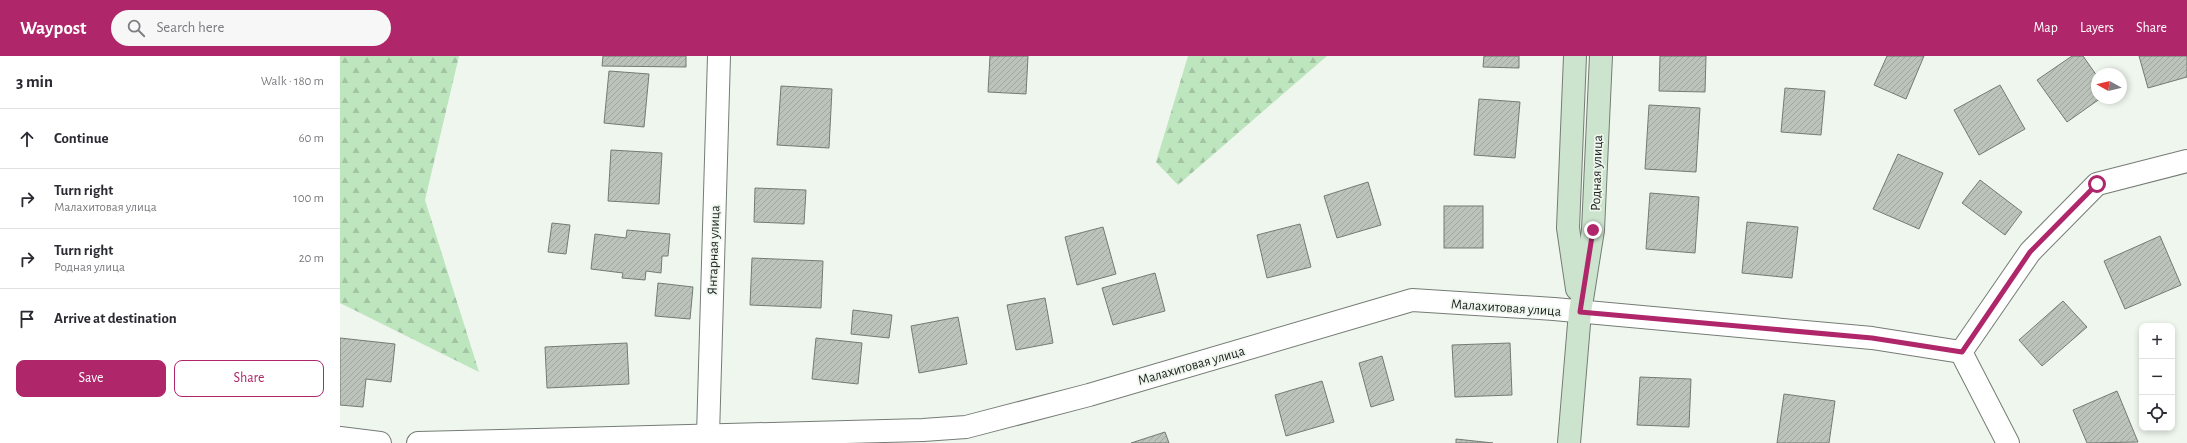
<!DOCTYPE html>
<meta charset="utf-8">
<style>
body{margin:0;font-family:"Alegreya Sans",sans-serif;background:#f7f7f7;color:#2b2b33}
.controls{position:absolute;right:12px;bottom:12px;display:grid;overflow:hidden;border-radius:8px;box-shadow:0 2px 6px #0003}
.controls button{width:36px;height:36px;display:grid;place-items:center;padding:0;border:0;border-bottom:1px solid #e1e1e2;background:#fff;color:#2b2b33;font:20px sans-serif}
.compass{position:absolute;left:1751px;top:12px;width:36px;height:36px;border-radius:50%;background:#fff;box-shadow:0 2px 6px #0003;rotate:278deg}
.stop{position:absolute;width:12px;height:12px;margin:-9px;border:3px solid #af276a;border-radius:50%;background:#fff}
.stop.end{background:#af276a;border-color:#fff;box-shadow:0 1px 4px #0008}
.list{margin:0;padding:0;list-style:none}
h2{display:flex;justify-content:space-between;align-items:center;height:52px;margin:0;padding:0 16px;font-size:17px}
h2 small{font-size:13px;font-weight:400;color:#7c7c81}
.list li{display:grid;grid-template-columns:26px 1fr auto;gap:12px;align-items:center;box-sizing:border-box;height:60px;padding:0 16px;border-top:1px solid #e1e1e2}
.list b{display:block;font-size:15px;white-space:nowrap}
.list p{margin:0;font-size:13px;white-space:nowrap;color:#7c7c81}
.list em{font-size:13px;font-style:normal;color:#7c7c81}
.actions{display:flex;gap:8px;padding:12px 16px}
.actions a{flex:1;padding:9px 0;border:1px solid #af276a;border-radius:8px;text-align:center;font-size:14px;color:#af276a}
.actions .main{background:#af276a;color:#fff}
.icon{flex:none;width:22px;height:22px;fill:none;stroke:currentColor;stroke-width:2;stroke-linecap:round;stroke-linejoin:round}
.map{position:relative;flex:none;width:1847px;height:387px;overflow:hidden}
header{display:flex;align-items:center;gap:24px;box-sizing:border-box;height:56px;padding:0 20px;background:#af276a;color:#fff}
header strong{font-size:19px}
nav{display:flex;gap:22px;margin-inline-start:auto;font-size:14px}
.search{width:280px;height:36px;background:#f7f7f7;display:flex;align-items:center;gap:10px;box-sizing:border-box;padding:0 14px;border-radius:22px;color:#7c7c81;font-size:15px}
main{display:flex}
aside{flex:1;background:#fff}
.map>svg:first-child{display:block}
.forest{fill:url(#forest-firs)}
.building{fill:url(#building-hatch);stroke:#737b73}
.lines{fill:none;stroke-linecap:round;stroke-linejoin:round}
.street-casing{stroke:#757c75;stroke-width:24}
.secondary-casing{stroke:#757c75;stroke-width:24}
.street{stroke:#fff;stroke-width:22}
.secondary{stroke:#cce3ce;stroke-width:22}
.route{stroke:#af276a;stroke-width:5}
.labels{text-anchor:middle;stroke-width:3.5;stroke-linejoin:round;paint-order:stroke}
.street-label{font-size:14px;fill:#1d201e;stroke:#eef6ee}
</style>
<header>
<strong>Waypost</strong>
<div class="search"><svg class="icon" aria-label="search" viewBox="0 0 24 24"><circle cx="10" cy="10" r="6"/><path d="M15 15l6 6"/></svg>Search here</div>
<nav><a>Map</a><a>Layers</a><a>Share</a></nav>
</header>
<main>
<aside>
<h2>3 min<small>Walk · 180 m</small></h2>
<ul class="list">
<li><svg class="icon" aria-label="ahead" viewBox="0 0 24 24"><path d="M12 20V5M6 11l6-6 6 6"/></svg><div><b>Continue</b></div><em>60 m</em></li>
<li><svg class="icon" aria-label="right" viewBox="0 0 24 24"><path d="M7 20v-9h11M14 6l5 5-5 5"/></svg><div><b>Turn right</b><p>Малахитовая улица</p></div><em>100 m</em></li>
<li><svg class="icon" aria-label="right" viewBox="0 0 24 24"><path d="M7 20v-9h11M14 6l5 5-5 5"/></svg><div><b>Turn right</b><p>Родная улица</p></div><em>20 m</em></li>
<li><svg class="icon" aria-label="arrive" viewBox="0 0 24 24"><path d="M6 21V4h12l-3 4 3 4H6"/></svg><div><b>Arrive at destination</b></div></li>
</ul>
<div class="actions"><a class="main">Save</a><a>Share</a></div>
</aside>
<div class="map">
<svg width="1847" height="387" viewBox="0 0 1847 387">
<defs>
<pattern id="forest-firs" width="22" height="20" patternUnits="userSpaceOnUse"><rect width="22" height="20" fill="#bde5be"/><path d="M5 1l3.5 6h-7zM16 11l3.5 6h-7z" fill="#a2c4a3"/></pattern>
<pattern id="building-hatch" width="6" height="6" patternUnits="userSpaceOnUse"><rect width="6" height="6" fill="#bbc3bb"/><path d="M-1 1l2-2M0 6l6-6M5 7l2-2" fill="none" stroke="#a0a7a0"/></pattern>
</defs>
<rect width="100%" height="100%" fill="#eef6ee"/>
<!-- forest -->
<g class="forest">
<polygon points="0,0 119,0 85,144 139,316 0,247"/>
<polygon points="848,0 987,0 838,129 816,106"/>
</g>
<!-- building -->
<g class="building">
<polygon points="263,0 346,0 346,11 262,10"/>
<polygon points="650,0 688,0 686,38 648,36"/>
<polygon points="1144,0 1179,0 1179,12 1143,11"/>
<polygon points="1320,0 1366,0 1365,36 1319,35"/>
<polygon points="1547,0 1584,0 1566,43 1534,29"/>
<polygon points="1732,0 1743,0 1757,20 1757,42 1761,42 1727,66 1697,24"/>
<polygon points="1799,0 1847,0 1847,21 1808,32"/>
<polygon points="269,15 309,18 304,71 264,67"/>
<polygon points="1660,29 1685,73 1639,99 1614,54"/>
<polygon points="441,30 492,33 489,92 437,89"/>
<polygon points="1445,32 1485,35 1481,79 1441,76"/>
<polygon points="1139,43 1180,46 1175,102 1134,99"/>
<polygon points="1309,49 1360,52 1356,116 1305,113"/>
<polygon points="271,94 322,97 319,148 268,145"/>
<polygon points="1558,98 1603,117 1579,173 1533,153"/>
<polygon points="1640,124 1682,156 1665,179 1622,147"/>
<polygon points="1028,126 1041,169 997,182 984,140"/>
<polygon points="415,132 466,134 464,168 414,166"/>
<polygon points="1310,137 1359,141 1355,197 1306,193"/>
<rect x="1104" y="150" width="39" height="42"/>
<polygon points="1407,166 1458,171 1452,222 1402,217"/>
<polygon points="212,167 230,169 226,198 208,196"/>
<polygon points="960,168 971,211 927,222 917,179"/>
<polygon points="763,171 776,218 737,229 725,181"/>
<polygon points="287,174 330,178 328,200 322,200 321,217 306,215 305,224 282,222 283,217 251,213 255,178 286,182"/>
<polygon points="1820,180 1841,229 1785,253 1764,205"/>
<polygon points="412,202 483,205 481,252 410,249"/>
<polygon points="815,217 825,255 773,269 762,232"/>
<polygon points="318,227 353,231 350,263 315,260"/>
<polygon points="705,242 713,287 676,294 667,249"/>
<polygon points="1723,245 1747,271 1702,310 1679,284"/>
<polygon points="513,254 552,259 549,282 511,278"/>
<polygon points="618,261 627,308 579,317 571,270"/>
<polygon points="0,282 55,288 51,326 26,323 23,351 0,349"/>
<polygon points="476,282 522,287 518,328 472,323"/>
<polygon points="287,287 289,328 207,332 205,291"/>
<polygon points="1170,287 1172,339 1115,341 1112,289"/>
<polygon points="1042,300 1054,344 1031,351 1019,307"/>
<polygon points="1300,321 1351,323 1349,371 1297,369"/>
<polygon points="982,325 994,366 946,380 935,339"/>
<polygon points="1777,335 1798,386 1747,387 1733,354"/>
<polygon points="1444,338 1495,345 1489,387 1437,387"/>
<polygon points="825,376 829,387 791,387"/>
<polygon points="1116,383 1153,387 1116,387"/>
</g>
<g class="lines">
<defs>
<g id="street">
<polyline points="0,382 40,387"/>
<polyline points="78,387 583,374 626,371 749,339 1072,244 1214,253 1532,282 1621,296"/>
<polyline points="365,387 368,379 379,0"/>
<polyline points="1668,387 1621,296 1690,196 1757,128 1847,105"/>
</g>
<g id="secondary">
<polyline points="1235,0 1228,172 1237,233"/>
<polyline points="1229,387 1240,256 1253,174 1261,0"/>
</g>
</defs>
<!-- street casing -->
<use href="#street" class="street-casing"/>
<!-- secondary casing -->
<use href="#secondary" class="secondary-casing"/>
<!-- street -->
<use href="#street" class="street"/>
<!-- secondary -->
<use href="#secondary" class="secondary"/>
</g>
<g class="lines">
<!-- route -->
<polyline class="route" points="1253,174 1240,256 1532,282 1622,296 1690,196 1757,128"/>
</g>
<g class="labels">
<!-- street labels -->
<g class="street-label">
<text transform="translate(1256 117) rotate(-88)" y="5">Родная улица</text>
<text transform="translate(373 194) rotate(-88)" y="5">Янтарная улица</text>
<text transform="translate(1166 251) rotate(4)" y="5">Малахитовая улица</text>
<text transform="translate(851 309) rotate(-16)" y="5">Малахитовая улица</text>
</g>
</g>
</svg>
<div class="controls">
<button>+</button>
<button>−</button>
<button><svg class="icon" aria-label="locate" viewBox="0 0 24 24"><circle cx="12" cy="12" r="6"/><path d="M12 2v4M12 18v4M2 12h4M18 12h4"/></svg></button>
</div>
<svg class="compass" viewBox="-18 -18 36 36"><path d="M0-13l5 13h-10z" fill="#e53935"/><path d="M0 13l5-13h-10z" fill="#7c7c81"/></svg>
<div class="stop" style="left:1757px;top:128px"></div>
<div class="stop end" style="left:1253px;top:174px"></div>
</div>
</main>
